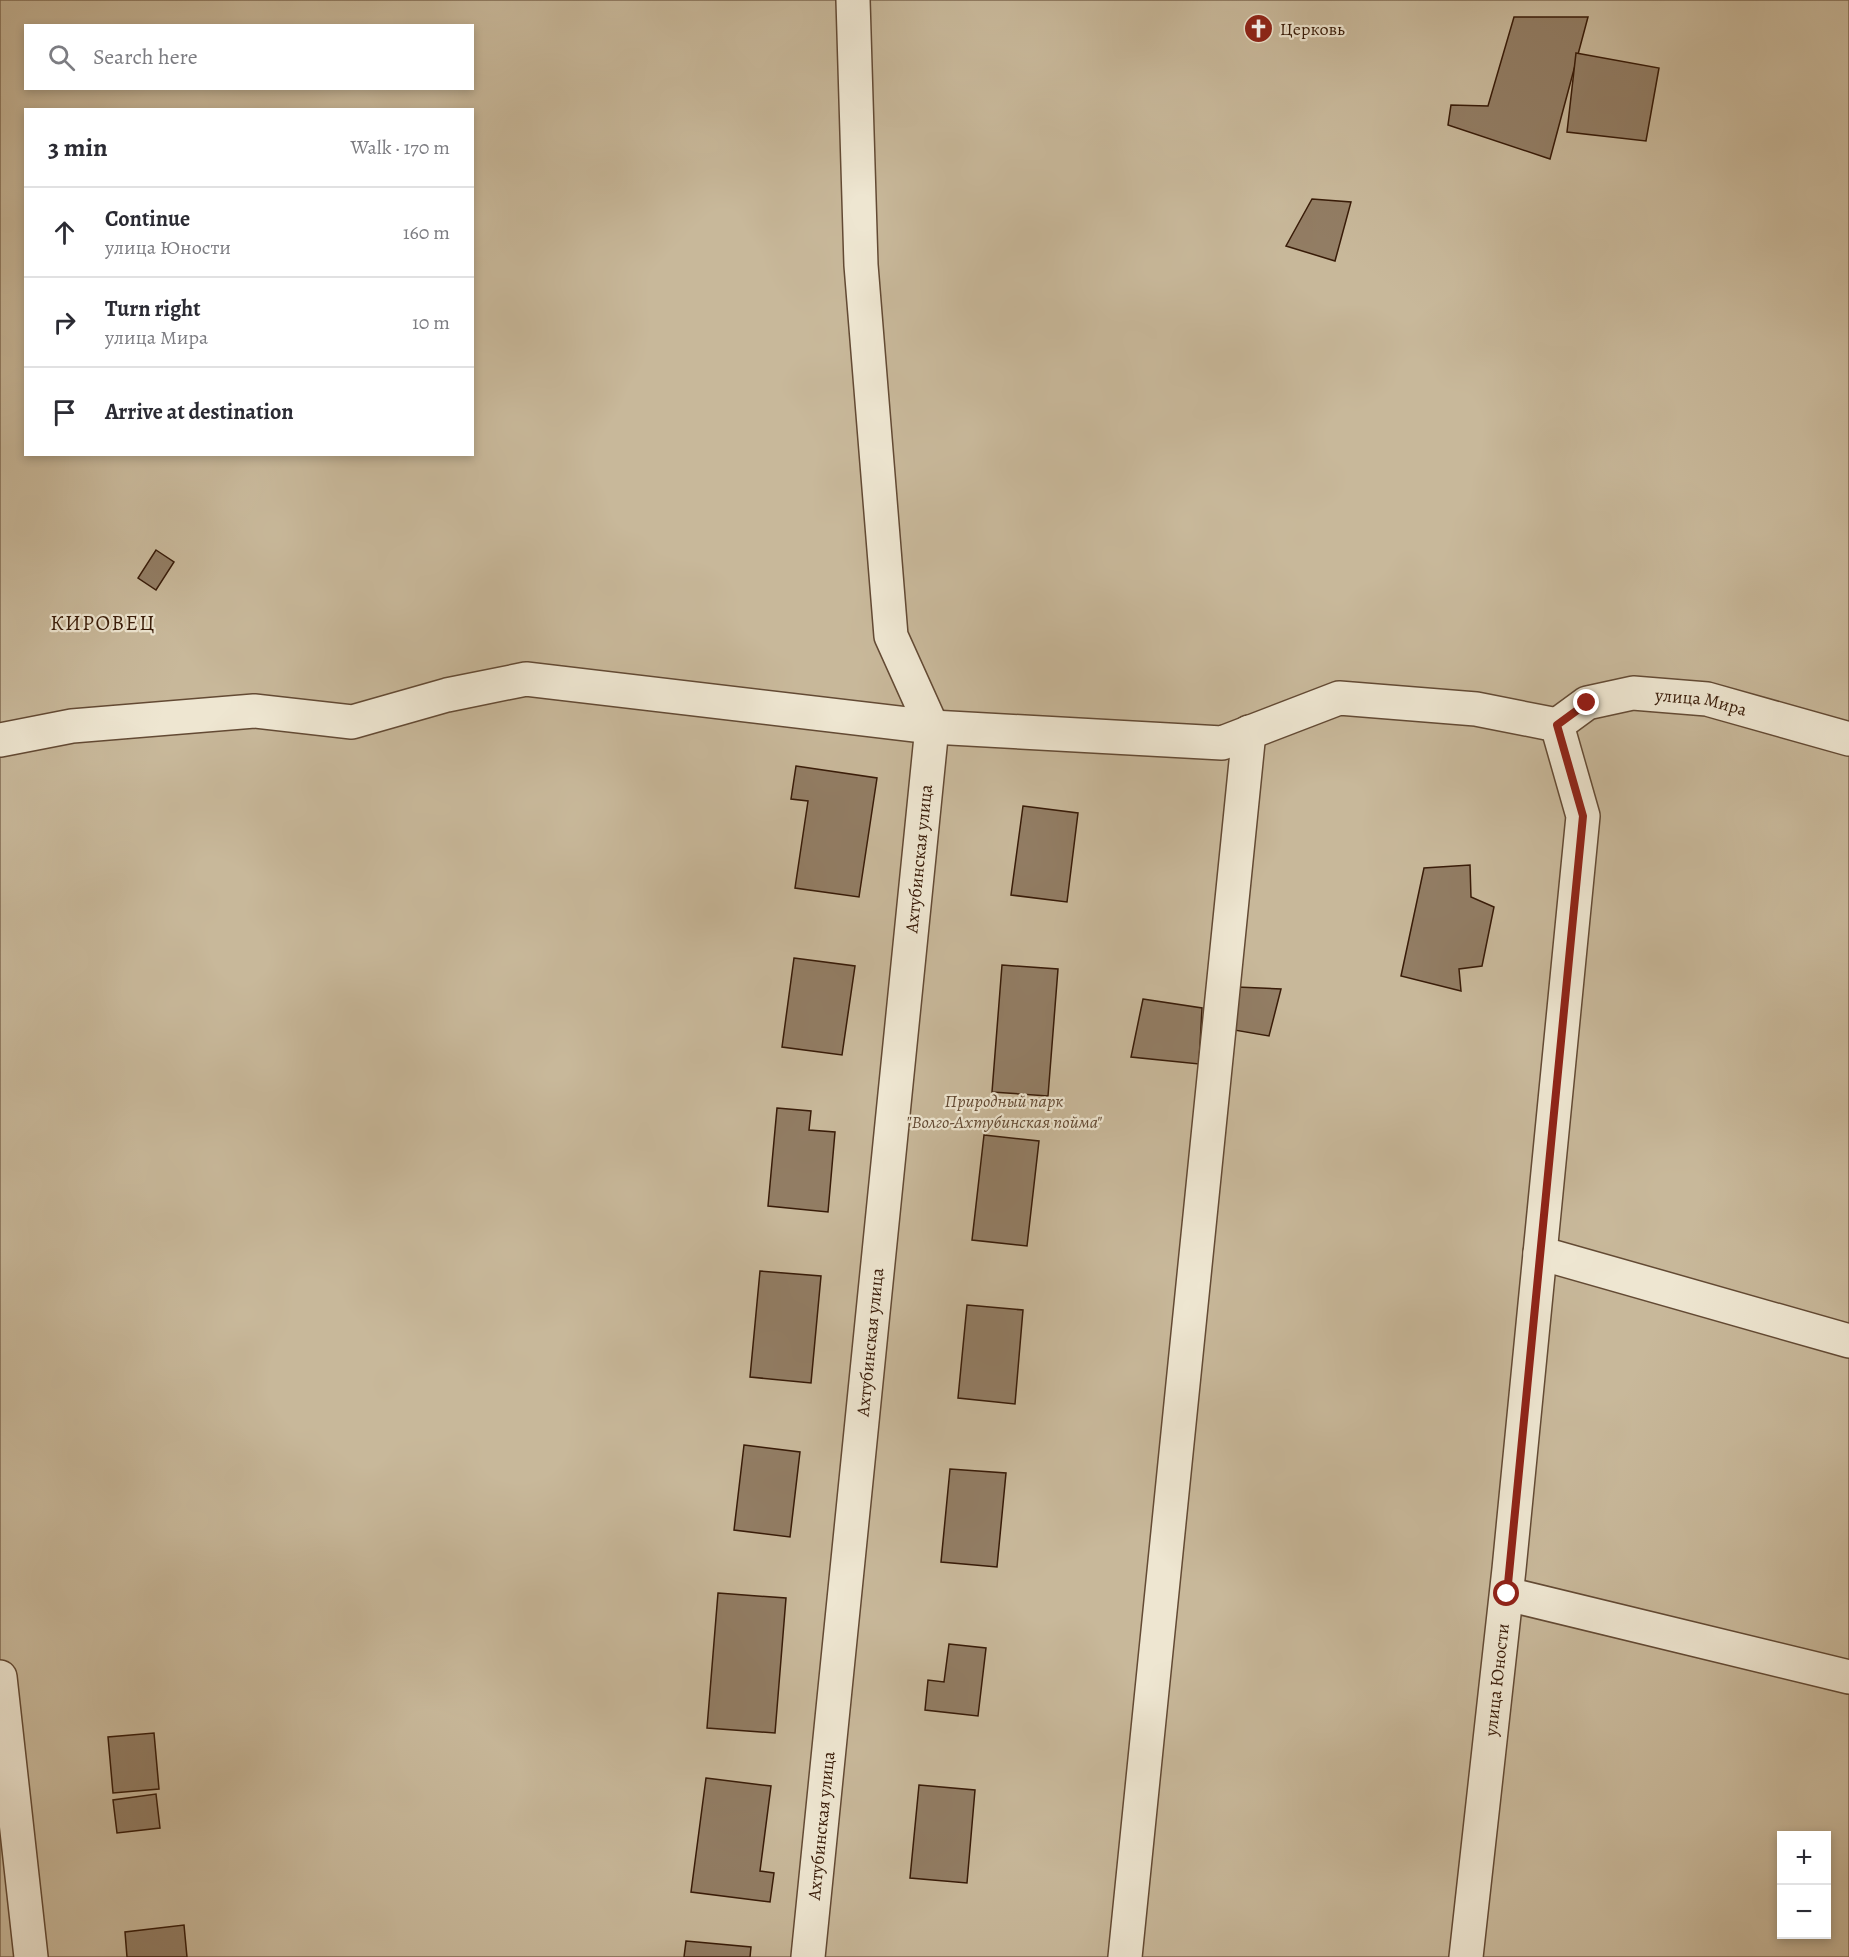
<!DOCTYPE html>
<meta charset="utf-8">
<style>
body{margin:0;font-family:Alegreya,serif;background:#f2f2f3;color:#2b2b33}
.controls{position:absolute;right:18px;bottom:18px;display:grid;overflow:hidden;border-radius:0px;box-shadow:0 3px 9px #0003}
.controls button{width:54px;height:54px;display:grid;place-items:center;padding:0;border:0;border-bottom:2px solid #e1e1e2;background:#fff;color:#2b2b33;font:30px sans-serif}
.stop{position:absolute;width:18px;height:18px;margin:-14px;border:4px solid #8f2418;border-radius:50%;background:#fff}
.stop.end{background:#8f2418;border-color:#fff;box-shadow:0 2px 6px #0008}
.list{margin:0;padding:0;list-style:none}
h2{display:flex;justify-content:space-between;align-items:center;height:78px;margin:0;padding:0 24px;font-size:26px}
h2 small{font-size:20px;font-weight:400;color:#7c7c81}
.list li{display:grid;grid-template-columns:39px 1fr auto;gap:18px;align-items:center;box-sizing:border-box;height:90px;padding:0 24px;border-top:2px solid #e1e1e2}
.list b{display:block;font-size:22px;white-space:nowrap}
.list p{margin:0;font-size:20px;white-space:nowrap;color:#7c7c81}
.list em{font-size:20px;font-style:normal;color:#7c7c81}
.icon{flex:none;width:33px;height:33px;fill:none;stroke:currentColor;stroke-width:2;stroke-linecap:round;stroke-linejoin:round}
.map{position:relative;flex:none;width:1849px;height:1957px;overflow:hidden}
.search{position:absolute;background:#fff;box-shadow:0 3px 9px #0003;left:24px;top:24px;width:450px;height:66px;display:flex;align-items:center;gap:15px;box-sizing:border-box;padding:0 21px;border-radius:0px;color:#7c7c81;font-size:22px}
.panel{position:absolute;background:#fff;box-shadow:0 3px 9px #0003;left:24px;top:108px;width:450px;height:348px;border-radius:0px}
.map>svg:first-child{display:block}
.green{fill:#c8b89a;stroke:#806a51;stroke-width:1.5;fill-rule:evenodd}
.building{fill:#927d64;stroke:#381b08;stroke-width:1.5}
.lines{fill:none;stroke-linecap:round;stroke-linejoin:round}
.minor-casing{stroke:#634a34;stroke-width:36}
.minor{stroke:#eee6d1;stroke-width:33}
.route{stroke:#8f2418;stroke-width:8}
.labels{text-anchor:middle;stroke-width:4.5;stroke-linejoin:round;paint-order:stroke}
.poi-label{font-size:18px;fill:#381b08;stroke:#eee6d1;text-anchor:start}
.street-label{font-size:18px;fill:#381b08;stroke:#eee6d1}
.park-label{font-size:18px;font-style:italic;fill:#634a34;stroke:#eee6d1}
.quarter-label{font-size:21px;letter-spacing:1.5px;fill:#381b08;stroke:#eee6d1}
</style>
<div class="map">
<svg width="1849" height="1957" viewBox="0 0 1849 1957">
<rect width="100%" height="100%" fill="#e5d8b8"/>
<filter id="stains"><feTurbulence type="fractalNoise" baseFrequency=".00333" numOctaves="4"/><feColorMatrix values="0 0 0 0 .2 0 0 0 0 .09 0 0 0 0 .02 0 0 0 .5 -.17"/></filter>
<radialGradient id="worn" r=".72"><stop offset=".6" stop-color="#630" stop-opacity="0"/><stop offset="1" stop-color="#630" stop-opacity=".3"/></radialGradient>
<!-- green -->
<path class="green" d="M0,0H1849V1957H0ZM26,26H472V88H26ZM26,110H472V454H26ZM1782,1836H1826V1934H1782Z"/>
<!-- building -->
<g class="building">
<polygon points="1514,17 1588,17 1550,159 1448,125 1451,105 1488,106"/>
<polygon points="1576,53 1659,68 1646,141 1567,132"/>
<polygon points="1312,199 1351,202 1335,261 1286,246"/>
<polygon points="156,550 174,562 156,590 138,578"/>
<polygon points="796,766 877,778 859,897 795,888 808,801 791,799"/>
<polygon points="1023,806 1078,813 1067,902 1011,895"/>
<polygon points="1470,865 1471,897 1494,907 1482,966 1459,969 1461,991 1401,976 1424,868"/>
<polygon points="794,958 855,966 842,1055 782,1047"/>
<polygon points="1002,965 1058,969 1048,1096 992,1092"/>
<polygon points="1237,987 1281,989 1269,1036 1234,1030"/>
<polygon points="1143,999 1202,1008 1199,1064 1131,1057"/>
<polygon points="777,1108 811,1111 809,1130 835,1132 828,1212 768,1206"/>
<polygon points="984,1135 1039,1141 1027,1246 972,1240"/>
<polygon points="760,1271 821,1276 811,1383 750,1377"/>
<polygon points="967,1305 1023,1310 1015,1404 958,1398"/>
<polygon points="744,1445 800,1452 790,1537 734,1530"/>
<polygon points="950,1469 1006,1473 997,1567 941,1562"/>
<polygon points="718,1593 786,1598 775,1733 707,1728"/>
<polygon points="949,1644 986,1648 978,1716 925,1710 928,1680 944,1682"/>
<polygon points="154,1733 159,1789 113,1793 108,1737"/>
<polygon points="706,1778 771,1786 760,1871 774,1873 770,1902 691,1892"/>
<polygon points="919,1785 975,1790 967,1883 910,1878"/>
<polygon points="156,1794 160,1828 117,1833 113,1800"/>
<polygon points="184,1925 187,1957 127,1957 125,1932"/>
<polygon points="686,1941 751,1947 750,1957 684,1957"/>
</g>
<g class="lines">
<defs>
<g id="minor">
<path id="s1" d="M1557,725L1587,703L1633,693L1707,699L1849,739"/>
<polyline points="0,740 72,726 254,711 352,722 447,695 526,679 932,727 1222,743 1339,698 1476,709 1557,725"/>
<polyline points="1540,1253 1849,1341"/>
<polyline points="1507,1594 1849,1677"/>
<polyline points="0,1677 31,1957"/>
<path id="s2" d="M808,1957L932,727L891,636L861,265L853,0"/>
<polyline points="1125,1957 1249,732"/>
<path id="s3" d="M1466,1957L1509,1569L1583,816L1557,725"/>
</g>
</defs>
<!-- minor casing -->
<use href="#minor" class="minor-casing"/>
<!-- minor -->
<use href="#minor" class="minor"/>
</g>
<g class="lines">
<!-- route -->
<polyline class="route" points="1507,1594 1583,816 1557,725 1587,703"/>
</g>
<!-- icons -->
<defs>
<symbol id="church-disc" viewBox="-11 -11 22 22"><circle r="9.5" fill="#8f2418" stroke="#eee6d1"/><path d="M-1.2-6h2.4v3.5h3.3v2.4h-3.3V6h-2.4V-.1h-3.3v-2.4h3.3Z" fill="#fff"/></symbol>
</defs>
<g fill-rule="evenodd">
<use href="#church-disc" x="1242" y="12" width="33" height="33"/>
</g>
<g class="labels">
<!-- poi labels -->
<g class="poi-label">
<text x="1280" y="35">Церковь</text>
</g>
<!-- street labels -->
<g class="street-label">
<text dy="6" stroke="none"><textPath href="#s1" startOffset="153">улица Мира</textPath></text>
<text dy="6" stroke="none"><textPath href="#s2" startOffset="1104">Ахтубинская улица</textPath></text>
<text dy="6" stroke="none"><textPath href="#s2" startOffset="618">Ахтубинская улица</textPath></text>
<text dy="6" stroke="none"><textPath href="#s3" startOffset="279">улица Юности</textPath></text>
<text dy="6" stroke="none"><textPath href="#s2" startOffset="132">Ахтубинская улица</textPath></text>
</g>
<!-- park labels -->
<g class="park-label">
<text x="1004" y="1107">Природный парк<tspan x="1004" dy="21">"Волго-Ахтубинская пойма"</tspan></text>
</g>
<!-- quarter labels -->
<g class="quarter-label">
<text x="103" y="630">КИРОВЕЦ</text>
</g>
</g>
<rect width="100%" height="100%" filter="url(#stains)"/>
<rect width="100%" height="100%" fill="url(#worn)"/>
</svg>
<div class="controls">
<button>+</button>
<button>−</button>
</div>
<div class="stop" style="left:1507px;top:1594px"></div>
<div class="stop end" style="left:1587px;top:703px"></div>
<div class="search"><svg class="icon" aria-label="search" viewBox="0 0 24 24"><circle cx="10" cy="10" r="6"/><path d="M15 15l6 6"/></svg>Search here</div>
<section class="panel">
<h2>3 min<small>Walk · 170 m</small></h2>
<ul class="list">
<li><svg class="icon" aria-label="ahead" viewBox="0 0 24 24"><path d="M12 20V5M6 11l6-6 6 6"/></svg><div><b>Continue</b><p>улица Юности</p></div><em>160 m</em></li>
<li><svg class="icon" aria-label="right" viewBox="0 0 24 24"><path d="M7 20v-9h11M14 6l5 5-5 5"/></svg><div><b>Turn right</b><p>улица Мира</p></div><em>10 m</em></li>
<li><svg class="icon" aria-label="arrive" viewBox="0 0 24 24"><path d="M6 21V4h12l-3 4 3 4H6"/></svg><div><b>Arrive at destination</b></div></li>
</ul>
</section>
</div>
